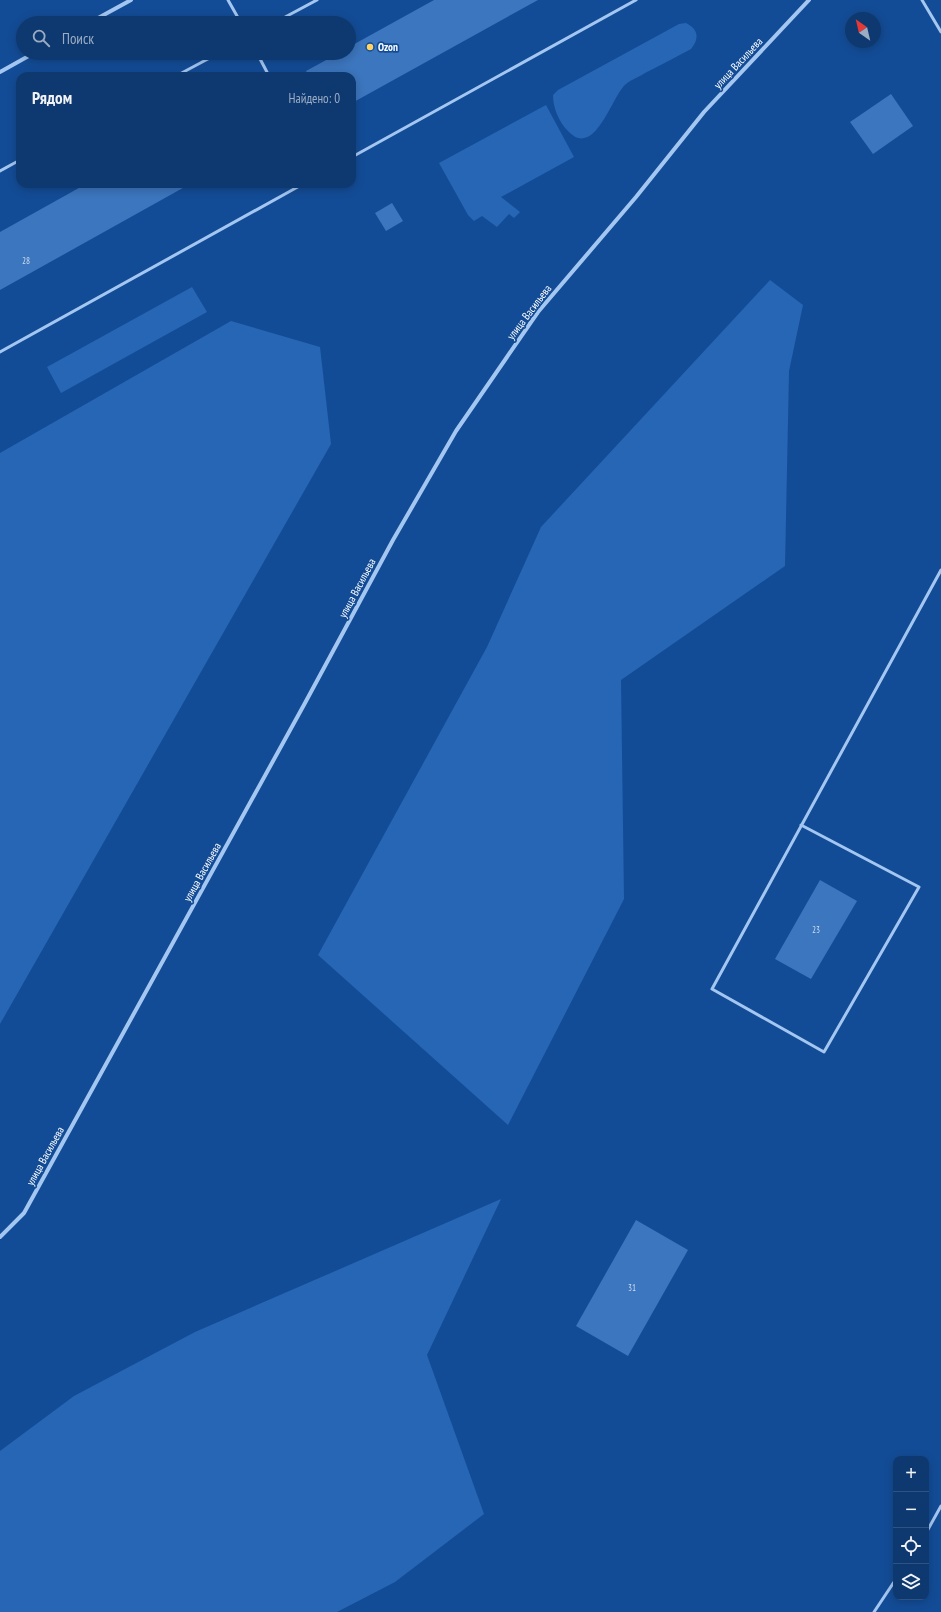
<!DOCTYPE html>
<html lang="ru">
<meta charset="utf-8">
<style>
body{margin:0;font-family:"PT Sans Narrow",sans-serif;background:#174075;color:#f1f3f6}
.controls{position:absolute;right:12px;bottom:12px;display:grid;overflow:hidden;border-radius:8px;box-shadow:0 2px 10px #0003}
.controls button{width:36px;height:36px;display:grid;place-items:center;padding:0;border:0;border-bottom:1px solid #2e5383;background:#0e3970;color:#f1f3f6;font:20px sans-serif}
.compass{position:absolute;left:845px;top:12px;width:36px;height:36px;border-radius:50%;background:#0e3970;box-shadow:0 2px 10px #0003;rotate:326deg}
.list{margin:0;padding:0;list-style:none}
h2{display:flex;justify-content:space-between;align-items:center;height:52px;margin:0;padding:0 16px;font-size:17px}
h2 small{font-size:13px;font-weight:400;color:#9bacc3}
.icon{flex:none;width:22px;height:22px;fill:none;stroke:currentColor;stroke-width:2;stroke-linecap:round;stroke-linejoin:round}
.map{position:relative;flex:none;width:941px;height:1612px;overflow:hidden}
.search{position:absolute;background:#0e3970;box-shadow:0 2px 10px #0003;left:16px;top:16px;width:340px;height:44px;display:flex;align-items:center;gap:10px;box-sizing:border-box;padding:0 14px;border-radius:22px;color:#9bacc3;font-size:15px}
.panel{position:absolute;background:#0e3970;box-shadow:0 2px 10px #0003;left:16px;top:72px;width:340px;height:116px;border-radius:12px}
.map>svg:first-child{display:block}
.green{fill:#2666b5}
.building{fill:#3c76be}
.lines{fill:none;stroke-linecap:round;stroke-linejoin:round}
.service{stroke:#a4c7f2;stroke-width:3}
.minor{stroke:#a4c7f2;stroke-width:4}
.poi-dot{fill:#ffd365;stroke:#134c96;stroke-width:1.5}
.labels{text-anchor:middle;stroke-width:3.5;stroke-linejoin:round;paint-order:stroke}
.number-label{font-size:9px;fill:#ceddef}
.poi-label{font-size:11px;font-weight:bold;fill:#fff;stroke:#134c96;text-anchor:start}
.street-label{font-size:11px;fill:#fff;stroke:#134c96}
</style>
<div class="map">
<svg width="941" height="1612" viewBox="0 0 941 1612">
<rect width="100%" height="100%" fill="#134c96"/>
<!-- green -->
<g class="green">
<path d="M686,23C698,29 700,38 691,49C676,57 661,65 645,73C639,77 632,79 626,84C612,95 595,160 568,131C559,122 553,108 553,95L558,90L679,24Z"/>
<polygon points="546,105 574,157 501,197 520,212 514,218 509,214 497,227 482,216 474,221 468,215 439,163"/>
<polygon points="770,280 803,305 789,371 785,566 621,680 624,899 508,1125 318,955 487,647 541,527"/>
<polygon points="192,287 207,312 61,393 47,367"/>
<polygon points="231,321 320,347 331,444 0,1024 0,453"/>
<polygon points="501,1199 427,1355 484,1514 395,1582 337,1612 0,1612 0,1451 74,1396 195,1332"/>
</g>
<!-- building -->
<g class="building">
<polygon points="434,0 538,0 352,103 352,76 309,76 306,71 339,53 349,53 349,47"/>
<polygon points="891,94 913,126 873,154 850,122"/>
<polygon points="86,184 190,184 0,290 0,232"/>
<polygon points="392,203 403,221 386,231 375,213"/>
<polygon points="820,880 857,901 811,979 775,959"/>
<polygon points="636,1220 688,1250 628,1356 576,1326"/>
</g>
<g class="lines">
<!-- service -->
<g class="service">
<polyline points="228,0 241,23"/>
<polyline points="922,0 941,32"/>
<polyline points="274,23 317,0"/>
<polyline points="257,53 269,76"/>
<polyline points="176,76 219,53"/>
<polyline points="352,157 636,0"/>
<polyline points="0,171 20,160"/>
<polyline points="0,352 303,184"/>
<polyline points="801,825 919,887 824,1052 712,989 941,570"/>
<polyline points="926,1533 941,1506"/>
<polyline points="874,1612 896,1579"/>
</g>
<!-- minor -->
<g class="minor">
<polyline points="89,23 131,0"/>
<polyline points="0,72 34,53"/>
<polyline points="0,1237 24,1213 305,703 393,540 456,431 538,312 636,197 704,112 809,0"/>
</g>
</g>
<!-- markers -->
<circle class="poi-dot" cx="370" cy="47" r="4"/>
<g class="labels">
<!-- number labels -->
<g class="number-label">
<text x="26" y="264">28</text>
<text x="816" y="933">23</text>
<text x="632" y="1291">31</text>
</g>
<!-- poi labels -->
<g class="poi-label">
<text x="378" y="51">Ozon</text>
</g>
<!-- street labels -->
<g class="street-label">
<text transform="translate(738 63) rotate(-47)" y="4">улица Васильева</text>
<text transform="translate(529 312) rotate(-53)" y="4">улица Васильева</text>
<text transform="translate(357 588) rotate(-62)" y="4">улица Васильева</text>
<text transform="translate(202 872) rotate(-61)" y="4">улица Васильева</text>
<text transform="translate(45 1156) rotate(-61)" y="4">улица Васильева</text>
</g>
</g>
</svg>
<div class="controls">
<button>+</button>
<button>−</button>
<button><svg class="icon" aria-label="locate" viewBox="0 0 24 24"><circle cx="12" cy="12" r="6"/><path d="M12 2v4M12 18v4M2 12h4M18 12h4"/></svg></button>
<button><svg class="icon" aria-label="layers" viewBox="0 0 24 24"><path d="M12 4l9 5-9 5-9-5zM3 14l9 5 9-5"/></svg></button>
</div>
<svg class="compass" viewBox="-18 -18 36 36"><path d="M0-13l5 13h-10z" fill="#e53935"/><path d="M0 13l5-13h-10z" fill="#9bacc3"/></svg>
<div class="search"><svg class="icon" aria-label="search" viewBox="0 0 24 24"><circle cx="10" cy="10" r="6"/><path d="M15 15l6 6"/></svg>Поиск</div>
<section class="panel">
<h2>Рядом<small>Найдено: 0</small></h2>
<ul class="list">
</ul>
</section>
</div>
